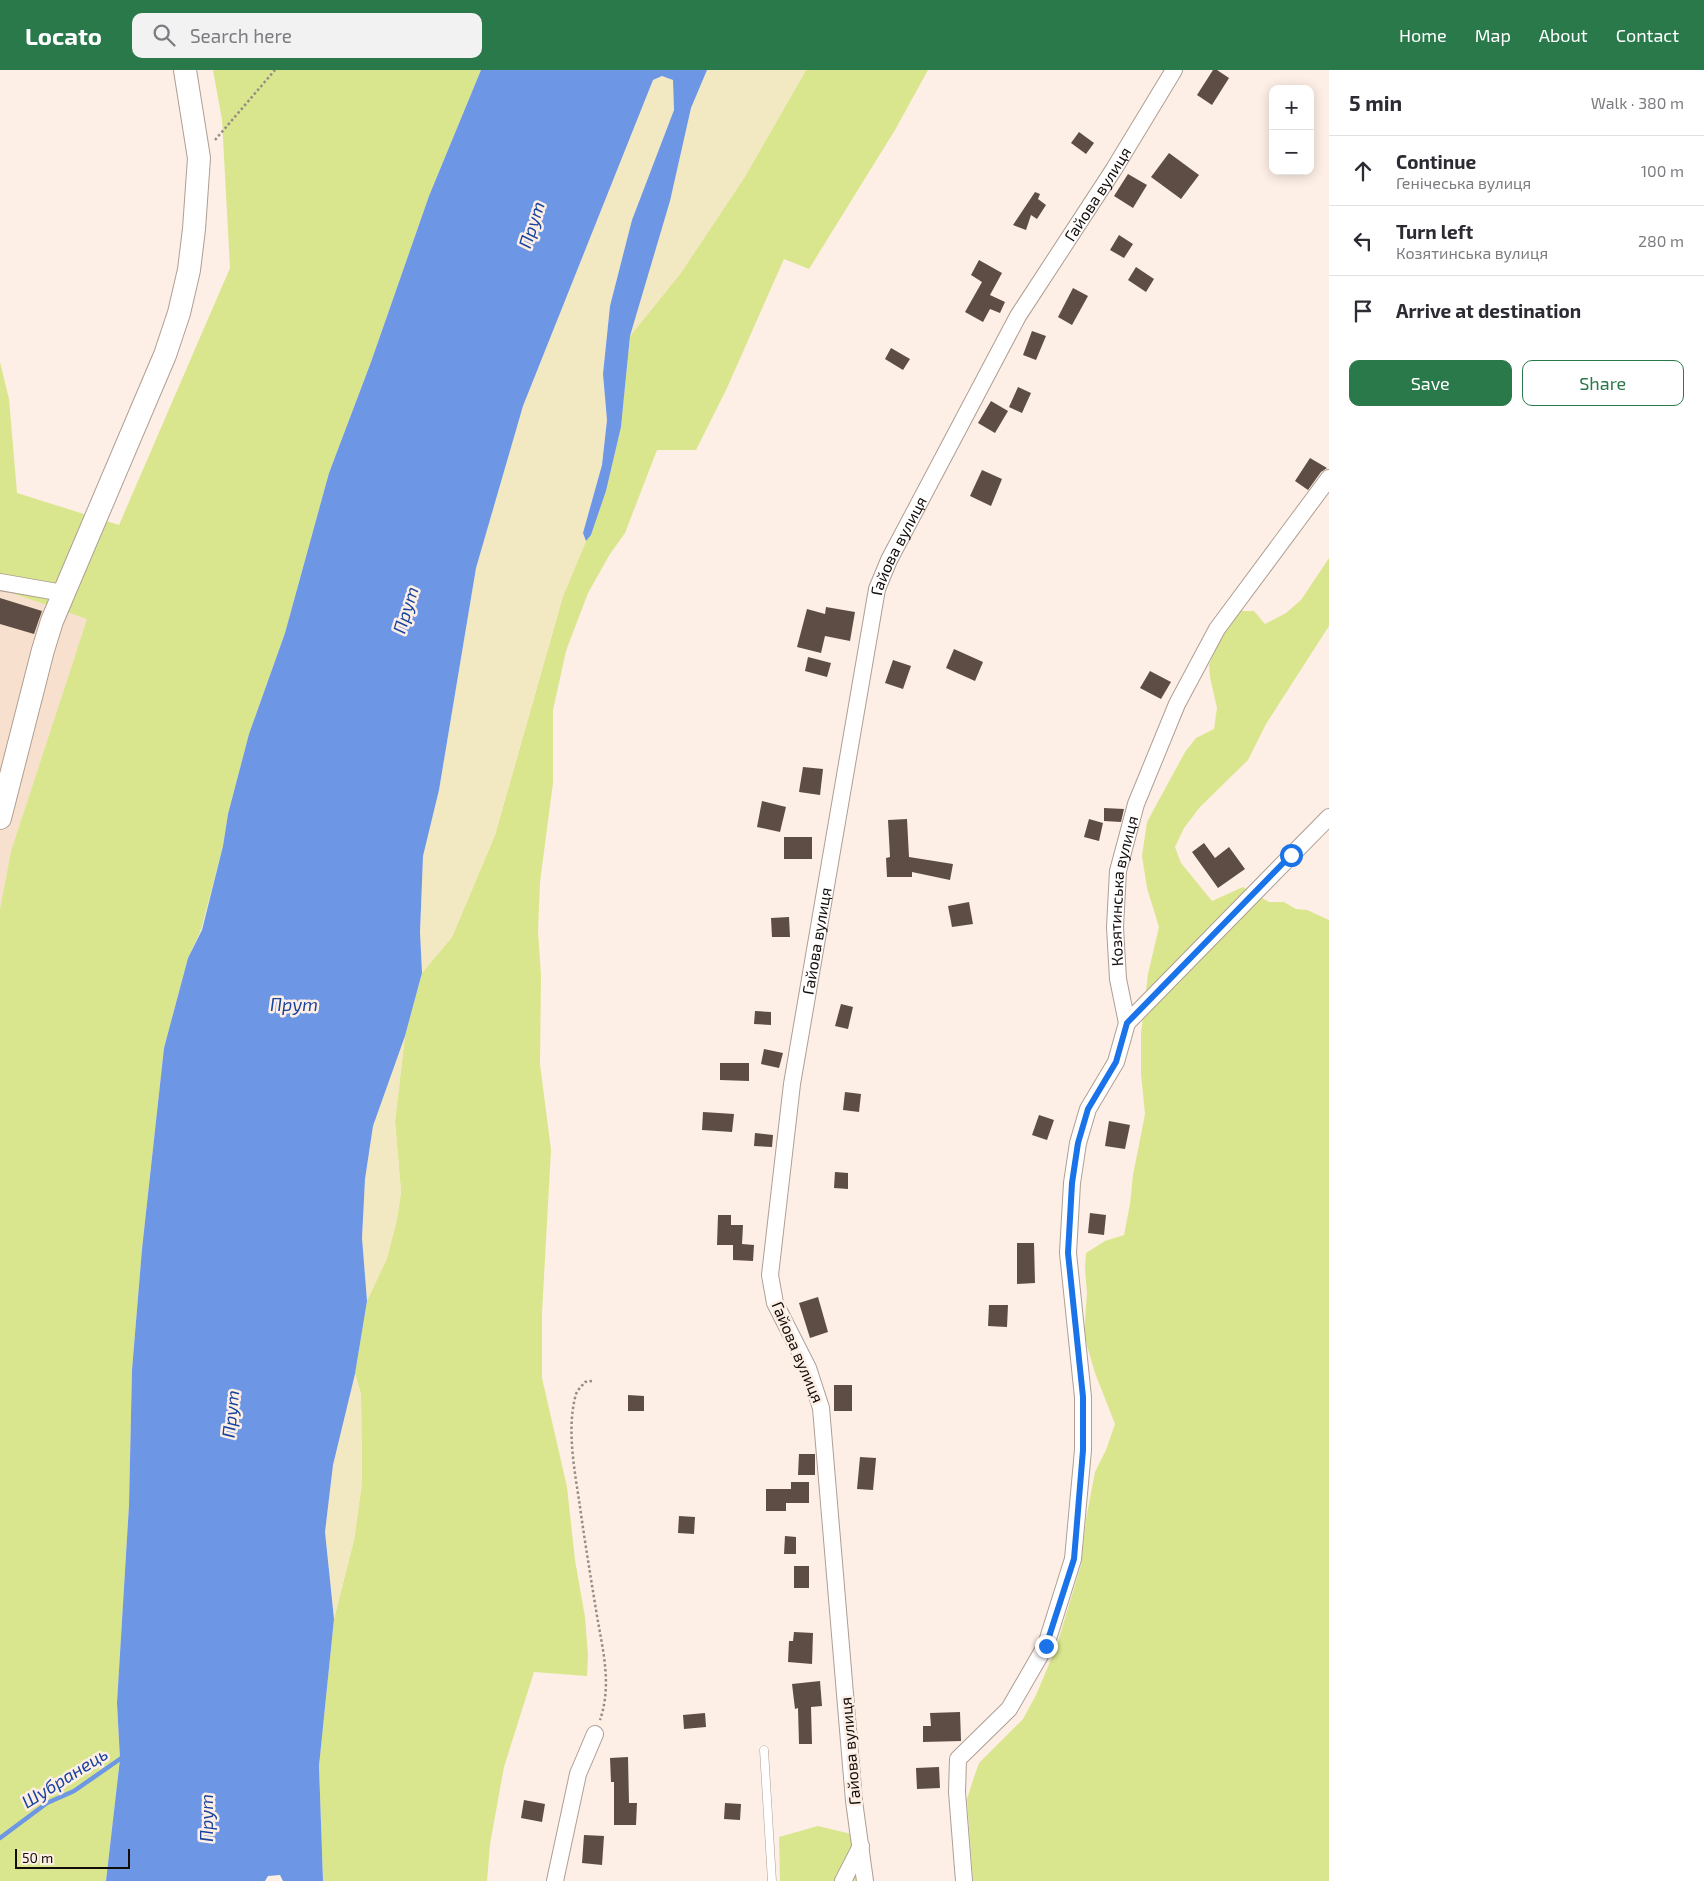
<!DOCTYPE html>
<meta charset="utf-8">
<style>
body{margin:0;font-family:"Exo 2",sans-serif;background:#f2f2f3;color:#2b2b33}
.controls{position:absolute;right:15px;top:15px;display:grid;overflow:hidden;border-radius:10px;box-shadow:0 2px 12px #0003}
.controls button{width:45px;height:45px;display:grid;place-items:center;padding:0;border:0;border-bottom:1px solid #e1e1e2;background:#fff;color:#2b2b33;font:25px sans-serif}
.scale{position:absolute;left:15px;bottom:12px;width:115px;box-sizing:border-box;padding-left:5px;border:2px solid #130d09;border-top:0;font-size:14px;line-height:18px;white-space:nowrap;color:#130d09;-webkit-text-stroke:4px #fdefe5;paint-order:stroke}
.stop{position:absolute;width:15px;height:15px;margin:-11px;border:4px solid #1a73e8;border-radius:50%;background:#fff}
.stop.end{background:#1a73e8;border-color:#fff;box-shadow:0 1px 5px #0008}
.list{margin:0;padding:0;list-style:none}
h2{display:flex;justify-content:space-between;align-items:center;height:65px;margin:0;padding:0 20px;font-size:21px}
h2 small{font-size:16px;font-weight:400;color:#7c7c81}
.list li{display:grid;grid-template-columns:32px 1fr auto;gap:15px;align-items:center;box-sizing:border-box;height:70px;padding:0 20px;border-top:1px solid #e1e1e2}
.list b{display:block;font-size:19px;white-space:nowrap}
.list p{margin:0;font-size:16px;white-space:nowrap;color:#7c7c81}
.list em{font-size:16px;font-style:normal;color:#7c7c81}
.actions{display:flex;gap:10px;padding:15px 20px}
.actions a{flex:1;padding:11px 0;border:1px solid #29794a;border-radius:10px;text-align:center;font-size:18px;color:#29794a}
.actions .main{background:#29794a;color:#fff}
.icon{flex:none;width:28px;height:28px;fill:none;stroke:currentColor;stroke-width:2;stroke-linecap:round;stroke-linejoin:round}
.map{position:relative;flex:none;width:1329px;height:1811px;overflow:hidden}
header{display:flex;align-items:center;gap:30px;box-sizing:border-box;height:70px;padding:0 25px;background:#29794a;color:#fff}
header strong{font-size:24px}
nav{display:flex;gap:28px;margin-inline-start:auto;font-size:18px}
.search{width:350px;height:45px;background:#f2f2f3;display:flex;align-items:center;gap:12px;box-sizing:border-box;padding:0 18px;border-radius:10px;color:#7c7c81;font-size:19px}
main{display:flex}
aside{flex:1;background:#fff}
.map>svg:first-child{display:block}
.built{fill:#f8e0ce}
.green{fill:#dae68d}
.sand{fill:#f2e9c3}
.water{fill:#6d96e4}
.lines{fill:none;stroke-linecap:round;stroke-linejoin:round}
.stream{stroke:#6d96e4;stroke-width:4.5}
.building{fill:#5d4d45}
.lane-casing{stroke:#af9e92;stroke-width:9}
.street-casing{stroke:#af9e92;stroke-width:18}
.secondary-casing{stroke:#af9e92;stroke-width:24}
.path{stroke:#978c85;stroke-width:2.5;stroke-dasharray:2.5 2.5;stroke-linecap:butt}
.lane{stroke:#fff;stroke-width:8}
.street{stroke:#fff;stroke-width:16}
.secondary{stroke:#fff;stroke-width:22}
.route{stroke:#1a73e8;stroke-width:6}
.labels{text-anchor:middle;stroke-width:5;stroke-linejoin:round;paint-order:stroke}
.street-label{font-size:16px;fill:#130d09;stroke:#fdefe5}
.water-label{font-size:18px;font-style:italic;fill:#17429d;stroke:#fdefe5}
</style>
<header>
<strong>Locato</strong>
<div class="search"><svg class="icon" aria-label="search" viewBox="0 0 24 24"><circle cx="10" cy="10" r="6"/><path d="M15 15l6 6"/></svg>Search here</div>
<nav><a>Home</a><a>Map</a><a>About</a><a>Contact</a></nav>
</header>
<main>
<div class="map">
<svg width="1329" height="1811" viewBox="0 0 1329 1811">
<rect width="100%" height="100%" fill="#fdefe5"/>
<!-- built -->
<polygon class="built" points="0,519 87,549 11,781 0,839"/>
<!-- green -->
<g class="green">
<polygon points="213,0 481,0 429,126 371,292 329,403 285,563 249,664 228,744 223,776 201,860 188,888 164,978 142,1179 132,1300 129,1435 117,1633 120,1689 106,1811 0,1811 0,839 11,781 87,549 0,519 0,292 9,329 17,423 119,455 230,198 222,50"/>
<polygon points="806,0 928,0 895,60 809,199 784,189 727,318 696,380 657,380 625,463 610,484 588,523 566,581 553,640 553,713 540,812 538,861 541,905 540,994 551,1080 542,1243 542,1308 567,1417 575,1490 585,1547 588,1585 587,1606 534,1602 504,1697 490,1774 487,1811 323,1811 319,1696 334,1549 354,1470 362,1412 361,1324 355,1304 367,1231 387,1188 397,1149 401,1122 395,1051 405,966 422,903 452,867 495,765 563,526 586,471 591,465 606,421 621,357 630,266 680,204 744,108"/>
<polygon points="1329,488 1329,556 1266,654 1248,690 1200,737 1184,758 1175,777 1181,793 1212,831 1243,817 1269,832 1284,832 1296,839 1307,840 1329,850 1329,1811 973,1811 967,1729 974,1707 979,1693 1023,1649 1036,1625 1056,1578 1081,1495 1086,1449 1095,1402 1106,1380 1115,1354 1095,1303 1084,1265 1087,1223 1085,1200 1086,1183 1105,1171 1124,1165 1130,1134 1133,1105 1145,1044 1141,1004 1141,964 1148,904 1159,857 1147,818 1142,786 1147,752 1185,682 1196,668 1214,659 1217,638 1210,607 1209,595 1220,565 1236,541 1254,541 1265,554 1286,543 1301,530"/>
<polygon points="818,1756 851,1764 857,1811 780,1811 779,1767"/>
</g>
<!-- sand -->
<g class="sand">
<polygon points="707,0 806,0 744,108 680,204 630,266 670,131 691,38"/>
<polygon points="662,6 673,9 674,40 632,150 610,236 603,304 607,350 602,395 583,463 586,471 563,526 495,765 452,867 422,903 420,862 423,786 439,720 476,498 523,336 653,10"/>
<polygon points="405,966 395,1051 401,1122 397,1149 387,1188 367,1231 362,1168 365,1109 373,1056"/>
<polygon points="355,1304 361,1324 362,1412 354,1470 334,1549 325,1462 333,1395"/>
</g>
<!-- water -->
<polygon class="water" points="481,0 707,0 691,38 670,131 630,266 621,357 606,421 591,465 586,471 583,463 602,395 607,350 603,304 610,236 632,150 674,40 673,10 662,6 653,10 523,336 476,498 439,720 423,786 420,862 422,903 405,966 373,1056 365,1109 362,1168 367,1231 355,1304 333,1395 325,1462 334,1549 319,1696 323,1811 283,1811 280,1805 268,1806 265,1811 106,1811 120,1689 117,1633 129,1435 132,1300 142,1179 164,978 188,888 202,860 223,776 228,744 249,664 285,563 329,403 371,292 429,126"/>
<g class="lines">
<!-- stream -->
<polyline class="stream" points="0,1768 47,1733 74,1721 120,1689 125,1688"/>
</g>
<!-- building -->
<g class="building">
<polygon points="1213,0 1217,0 1229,8 1212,35 1197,25"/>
<polygon points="1079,62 1094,73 1086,84 1071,73"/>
<polygon points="1169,83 1199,105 1181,129 1151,107"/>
<polygon points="1128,104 1147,115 1133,138 1114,126"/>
<polygon points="1035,122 1040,124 1038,129 1046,135 1037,149 1031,145 1026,160 1013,155"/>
<polygon points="1119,165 1133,174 1124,188 1110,180"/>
<polygon points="979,190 1002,203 990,225 1005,232 1000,243 990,239 983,252 965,242 982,212 971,205"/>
<polygon points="1136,197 1154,209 1146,222 1128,210"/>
<polygon points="1073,218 1088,226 1072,255 1058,247"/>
<polygon points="1032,261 1046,266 1036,290 1023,285"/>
<polygon points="891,278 910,289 903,300 885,289"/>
<polygon points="1018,317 1031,323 1022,343 1009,337"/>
<polygon points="991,331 1008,341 995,363 978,353"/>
<polygon points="1310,388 1327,398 1321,402 1308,420 1295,411"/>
<polygon points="982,400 1002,409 991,436 970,426"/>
<polygon points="0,528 42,541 34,564 0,554"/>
<polygon points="826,537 855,542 850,571 825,566 821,583 797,577 807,539 825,544"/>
<polygon points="954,579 983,592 975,611 946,598"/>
<polygon points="808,587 831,593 827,607 805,601"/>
<polygon points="893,590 911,596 903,619 885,613"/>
<polygon points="1150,601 1171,612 1161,629 1140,618"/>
<polygon points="803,697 823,699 820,725 799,722"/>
<polygon points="762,731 786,737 780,762 757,757"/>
<polygon points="1104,738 1124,739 1121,752 1104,751"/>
<polygon points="907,749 909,787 953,794 950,810 912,802 912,807 887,807 886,788 890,787 888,750"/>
<polygon points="1089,749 1103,753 1099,771 1084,767"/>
<rect x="784" y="767" width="28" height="22"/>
<polygon points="1204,773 1215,788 1229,777 1245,799 1218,818 1192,782"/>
<polygon points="969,832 973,854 952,857 948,836"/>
<polygon points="789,847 790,867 772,867 771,848"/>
<polygon points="841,934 853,937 848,959 835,956"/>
<polygon points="755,941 771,942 771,955 754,954"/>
<polygon points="764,979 783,983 779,998 761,994"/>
<polygon points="720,993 749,993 749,1011 720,1010"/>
<polygon points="845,1022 861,1024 859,1042 843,1040"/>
<polygon points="703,1042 734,1044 732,1062 702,1060"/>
<polygon points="1039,1045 1054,1050 1047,1070 1032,1065"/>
<polygon points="1109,1051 1130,1055 1125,1079 1105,1076"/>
<polygon points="755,1063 773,1065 772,1077 754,1076"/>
<polygon points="835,1102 848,1103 848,1119 834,1118"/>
<polygon points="1090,1143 1106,1145 1104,1165 1088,1163"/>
<polygon points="718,1145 731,1145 731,1155 743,1155 742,1174 754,1175 753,1191 733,1190 733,1175 717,1175"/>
<polygon points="1017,1173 1034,1173 1035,1213 1017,1214"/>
<polygon points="818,1227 828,1262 810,1268 799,1233"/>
<polygon points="989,1235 1008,1235 1007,1257 988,1256"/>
<rect x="834" y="1315" width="18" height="26"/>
<polygon points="628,1325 644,1326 644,1341 628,1341"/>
<polygon points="799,1384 815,1384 815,1405 798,1405"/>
<polygon points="860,1387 876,1388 873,1420 857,1419"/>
<polygon points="791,1412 809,1412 809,1433 786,1433 786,1441 766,1441 766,1419 791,1419"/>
<polygon points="679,1446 695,1447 694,1464 678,1463"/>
<polygon points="785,1466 796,1467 796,1484 784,1484"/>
<rect x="794" y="1496" width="15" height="22"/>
<polygon points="794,1562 813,1563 812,1594 788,1592 789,1571 793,1571"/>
<polygon points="820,1611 822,1636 811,1637 812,1674 799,1674 798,1638 795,1639 792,1614"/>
<polygon points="960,1642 961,1671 923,1672 923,1656 931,1656 930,1643"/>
<polygon points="705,1643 706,1657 684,1659 683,1645"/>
<polygon points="628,1687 629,1733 637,1733 636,1755 614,1755 614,1712 611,1712 610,1688"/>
<polygon points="939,1697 940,1718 917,1719 916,1698"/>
<polygon points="524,1730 545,1734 542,1752 521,1748"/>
<polygon points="725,1733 741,1734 740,1750 724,1749"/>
<polygon points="584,1765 604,1766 602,1795 582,1793"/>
</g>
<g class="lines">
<defs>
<polyline id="lane" points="764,1680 772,1811"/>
<g id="street">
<polyline points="0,512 63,523"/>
<polyline points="1127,953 1329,747"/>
<polyline points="555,1811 578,1704 595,1664"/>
<polyline points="843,1811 861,1776"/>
<path id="s1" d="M865,1811L854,1731L821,1338L808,1298L775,1233L770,1205L792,1014L877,519L889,490L1018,246L1114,99L1174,0"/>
<path id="s2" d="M964,1811L957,1722L958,1689L1009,1639L1046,1575L1073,1489L1083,1380V1327L1068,1183L1072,1113L1078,1073L1088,1039L1116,992L1127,953L1118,909L1115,857L1118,801L1136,734L1177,634L1217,559L1329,408"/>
</g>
<polyline id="secondary" points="0,748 43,580 52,551 165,285 179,243 189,200 194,159 199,88 185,0"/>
</defs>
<!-- lane casing -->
<use href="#lane" class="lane-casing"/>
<!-- street casing -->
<use href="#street" class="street-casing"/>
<!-- secondary casing -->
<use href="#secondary" class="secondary-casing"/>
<!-- path -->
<g class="path">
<polyline points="215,70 275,0"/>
<path d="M592,1311L585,1312C582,1316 578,1319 576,1324C566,1359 575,1402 580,1437C585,1473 591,1509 597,1546C603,1581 612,1615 600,1650"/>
</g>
<!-- lane -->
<use href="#lane" class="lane"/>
<!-- street -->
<use href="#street" class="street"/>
<!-- secondary -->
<use href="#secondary" class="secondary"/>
</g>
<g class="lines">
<!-- route -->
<polyline class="route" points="1046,1576 1074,1489 1083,1380 1083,1327 1068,1183 1072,1113 1078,1073 1088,1039 1116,992 1127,953 1291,785"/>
</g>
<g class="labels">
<!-- street labels -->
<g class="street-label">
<text dy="6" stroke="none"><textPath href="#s1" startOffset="1766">Гайова вулиця</textPath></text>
<text dy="6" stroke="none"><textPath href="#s1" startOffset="1361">Гайова вулиця</textPath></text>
<text dy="6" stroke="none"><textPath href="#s2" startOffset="1040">Козятинська вулиця</textPath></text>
<text dy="6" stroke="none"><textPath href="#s1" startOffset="956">Гайова вулиця</textPath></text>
<text transform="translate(798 1282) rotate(67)" y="6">Гайова вулиця</text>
<text transform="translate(850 1681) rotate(-95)" y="6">Гайова вулиця</text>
</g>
<!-- water labels -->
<g class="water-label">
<text transform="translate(532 155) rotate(-72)" y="6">Прут</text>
<text transform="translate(406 540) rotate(-73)" y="6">Прут</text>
<text x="294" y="941">Прут</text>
<text transform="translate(231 1344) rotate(-84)" y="6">Прут</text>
<text transform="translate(65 1708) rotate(-32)" y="6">Шубранець</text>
<text transform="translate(207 1748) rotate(-90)" y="6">Прут</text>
</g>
</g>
</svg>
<div class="controls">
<button>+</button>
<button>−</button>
</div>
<div class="scale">50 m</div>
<div class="stop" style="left:1291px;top:785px"></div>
<div class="stop end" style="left:1046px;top:1576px"></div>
</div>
<aside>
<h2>5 min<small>Walk · 380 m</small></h2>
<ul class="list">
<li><svg class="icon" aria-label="ahead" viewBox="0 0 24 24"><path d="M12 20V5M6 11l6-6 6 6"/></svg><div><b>Continue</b><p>Генічеська вулиця</p></div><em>100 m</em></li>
<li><svg class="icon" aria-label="left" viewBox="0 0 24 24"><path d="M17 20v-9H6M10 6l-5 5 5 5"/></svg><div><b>Turn left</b><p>Козятинська вулиця</p></div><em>280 m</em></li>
<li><svg class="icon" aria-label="arrive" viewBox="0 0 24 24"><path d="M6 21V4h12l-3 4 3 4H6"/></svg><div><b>Arrive at destination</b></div></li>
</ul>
<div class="actions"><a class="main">Save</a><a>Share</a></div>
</aside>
</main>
